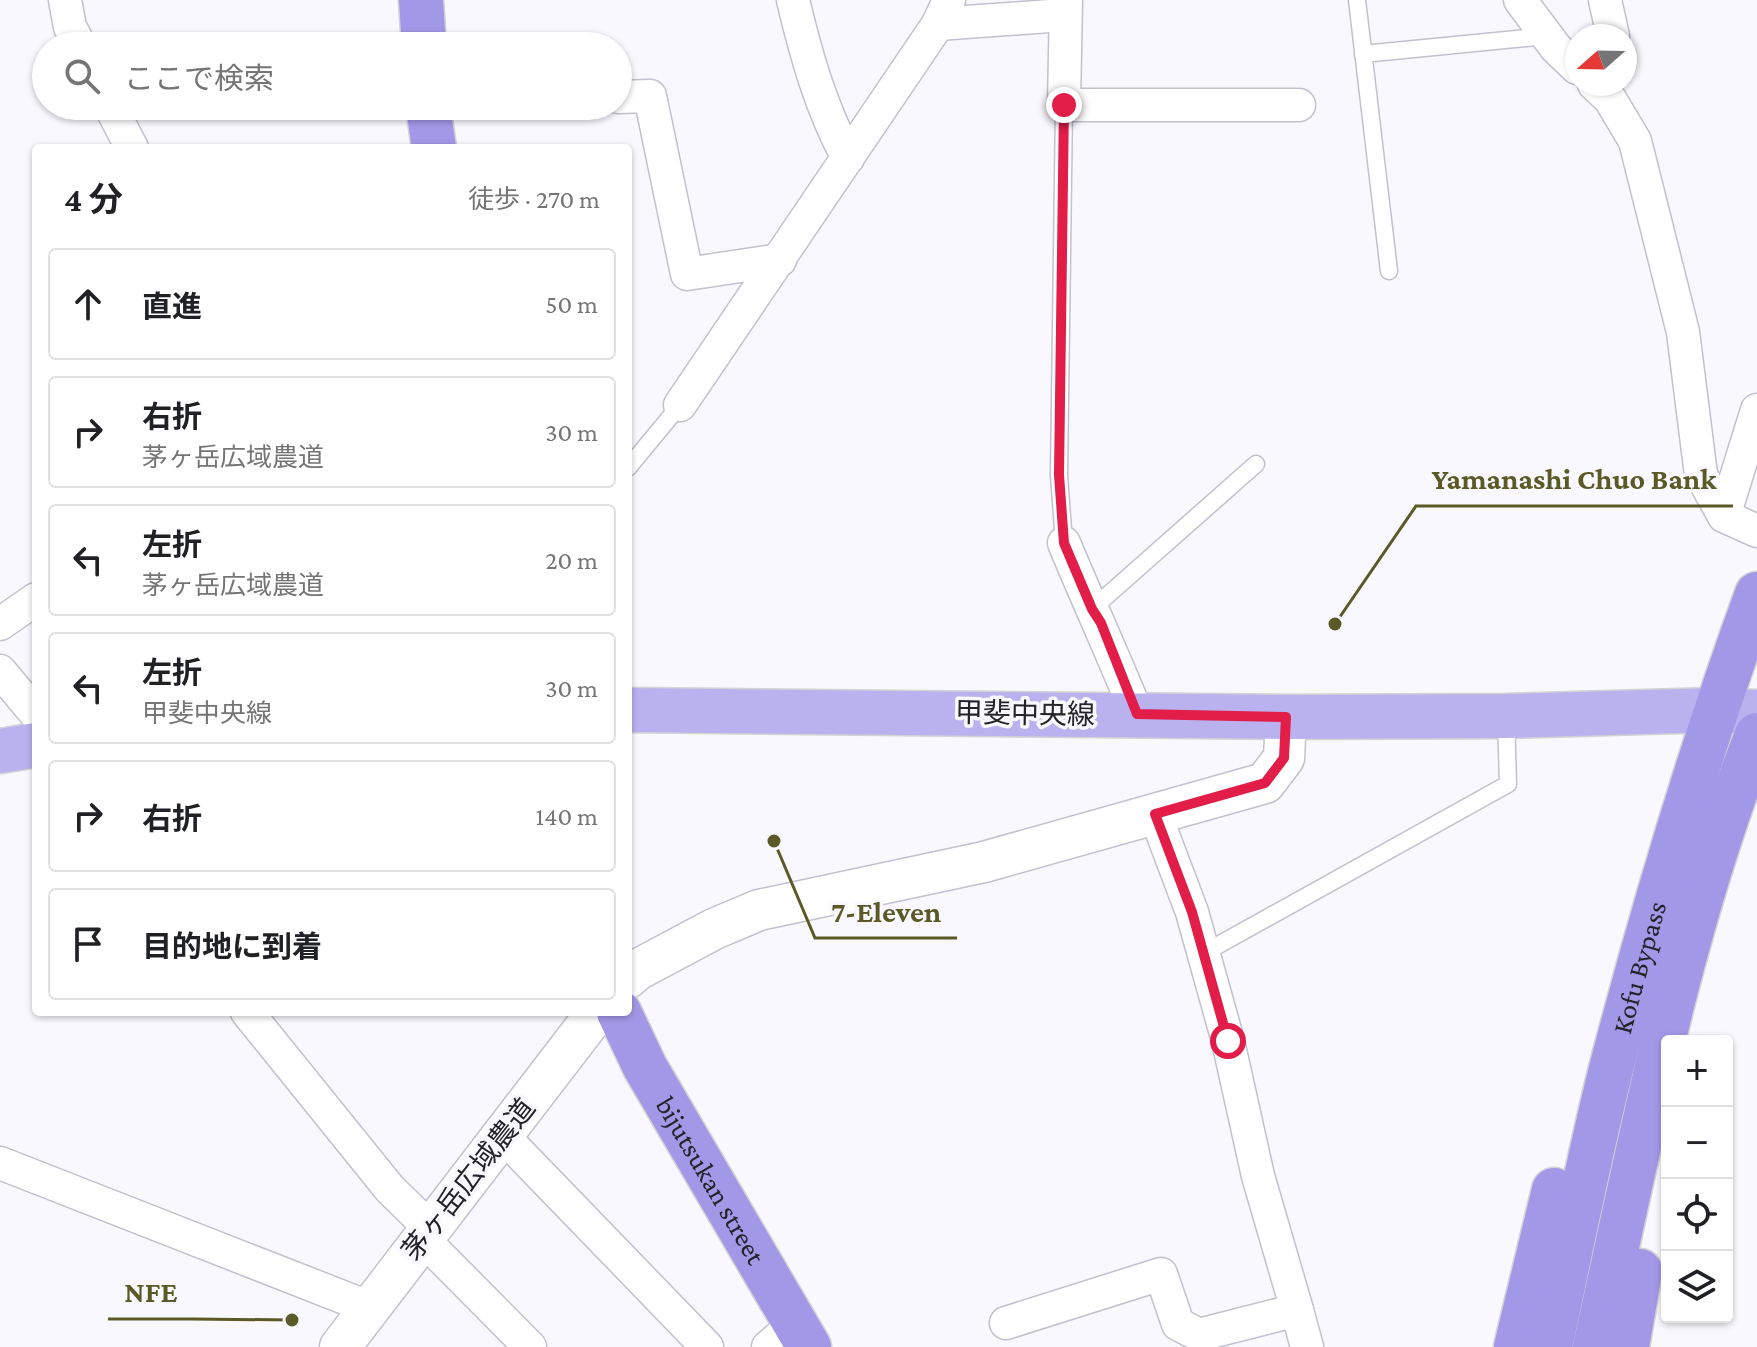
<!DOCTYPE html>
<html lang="ja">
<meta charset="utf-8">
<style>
body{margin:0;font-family:"Crimson Pro","Noto Sans JP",serif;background:#f2f2f2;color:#202124}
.controls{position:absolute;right:24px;bottom:24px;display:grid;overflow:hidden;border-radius:8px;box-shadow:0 2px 6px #0004}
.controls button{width:72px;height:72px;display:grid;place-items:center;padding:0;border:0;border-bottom:2px solid #e0e0e0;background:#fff;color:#202124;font:40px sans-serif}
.compass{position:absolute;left:1565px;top:24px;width:72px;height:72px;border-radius:50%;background:#fff;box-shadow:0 2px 6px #0004;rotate:250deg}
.stop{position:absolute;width:24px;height:24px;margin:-18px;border:6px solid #e11d48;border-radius:50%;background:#fff}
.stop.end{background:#e11d48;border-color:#fff;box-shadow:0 2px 8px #0008}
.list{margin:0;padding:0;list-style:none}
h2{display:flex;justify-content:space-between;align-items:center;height:104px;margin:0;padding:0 32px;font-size:34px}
h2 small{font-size:26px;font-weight:400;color:#757577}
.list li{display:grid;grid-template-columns:52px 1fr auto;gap:24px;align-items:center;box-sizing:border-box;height:112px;margin:0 16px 16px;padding:0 16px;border:2px solid #e0e0e0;border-radius:8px}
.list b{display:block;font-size:30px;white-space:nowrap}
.list p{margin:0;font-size:26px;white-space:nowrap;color:#757577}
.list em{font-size:26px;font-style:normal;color:#757577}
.icon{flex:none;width:44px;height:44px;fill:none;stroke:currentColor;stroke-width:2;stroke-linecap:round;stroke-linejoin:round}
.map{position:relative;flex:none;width:1757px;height:1347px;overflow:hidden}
.search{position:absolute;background:#fff;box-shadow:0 2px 6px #0004;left:32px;top:32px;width:600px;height:88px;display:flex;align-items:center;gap:20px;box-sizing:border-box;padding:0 28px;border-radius:44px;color:#757577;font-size:30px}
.panel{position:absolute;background:#fff;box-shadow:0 2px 6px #0004;left:32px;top:144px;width:600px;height:872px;border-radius:8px}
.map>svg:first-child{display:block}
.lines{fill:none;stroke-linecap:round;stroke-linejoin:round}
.service-casing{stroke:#c1c1cf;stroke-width:19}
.minor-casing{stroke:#c1c1cf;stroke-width:35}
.tertiary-casing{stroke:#c1c1cf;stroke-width:43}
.primary-casing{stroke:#d3d3d4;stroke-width:47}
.trunk-casing{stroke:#d3d3d4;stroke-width:47}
.service{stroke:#fff;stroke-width:16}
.minor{stroke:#fff;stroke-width:32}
.tertiary{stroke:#fff;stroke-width:40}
.primary{stroke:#b9b2ee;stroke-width:44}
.trunk{stroke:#a298e8;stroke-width:44}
.route{stroke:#e11d48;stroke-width:10}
.labels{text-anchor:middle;stroke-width:7;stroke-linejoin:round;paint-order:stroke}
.street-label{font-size:28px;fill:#232328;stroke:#f8f8fe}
.leader{fill:none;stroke:#5b5926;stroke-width:3}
.callout-dot{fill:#5b5926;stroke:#f8f8fe;stroke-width:3}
.callout-label{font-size:30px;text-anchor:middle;font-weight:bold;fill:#5b5926;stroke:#f8f8fe;stroke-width:7;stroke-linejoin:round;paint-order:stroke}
</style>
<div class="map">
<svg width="1757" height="1347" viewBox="0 0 1757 1347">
<rect width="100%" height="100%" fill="#f8f8fe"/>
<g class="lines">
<defs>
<g id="service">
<polyline points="1357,0 1389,271"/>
<polyline points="1363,54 1547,36"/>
<polyline points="1064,105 1059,475 1064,543"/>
<polyline points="628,468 680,405"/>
<polyline points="1092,609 1256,464"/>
<polyline points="1204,953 1508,784 1506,717"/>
</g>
<g id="minor">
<polyline points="65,0 70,27 80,46"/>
<path d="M793,0C806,55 821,108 848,158"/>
<polyline points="1066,0 1064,105 1299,105"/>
<polyline points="1520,0 1556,48 1577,68"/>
<polyline points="1605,0 1613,36"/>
<polyline points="938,24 1064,15"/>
<polyline points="1594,84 1610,99 1635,141 1683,332 1701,475 1724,516"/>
<polyline points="618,97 650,96 687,274 780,260"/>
<polyline points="110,106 132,148"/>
<polyline points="680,405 938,24 949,0"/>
<polyline points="1757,410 1724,516 1757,531"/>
<path d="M1064,543C1088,601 1114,657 1137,714"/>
<polyline points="0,624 36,599"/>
<polyline points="0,671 36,714"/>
<polyline points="1155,814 1192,912 1228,1041 1258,1176 1297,1310"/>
<polyline points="247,1012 390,1189 431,1229"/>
<polyline points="502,1135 707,1347"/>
<polyline points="0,1163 368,1307"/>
<polyline points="423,1239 530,1347"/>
<polyline points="1006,1323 1161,1274 1178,1324 1199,1335 1297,1310 1307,1347"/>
<polyline points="768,1347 795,1324"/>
</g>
<g id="tertiary">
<polyline points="628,978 637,970 714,929 759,910 984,862 1265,783 1284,758 1286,717"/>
<polyline points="340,1347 597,1012"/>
</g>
<g id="primary">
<polyline points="628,710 1286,717 1505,716 1714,710 1757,712"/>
<polyline points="0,751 36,745"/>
</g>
<g id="trunk">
<polyline points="421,0 424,46"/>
<polyline points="428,106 434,148"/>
<path id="s1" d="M619,1012L645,1067L809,1347"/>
<polyline points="1516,1347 1554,1190"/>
<path id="s2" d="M1550,1347C1570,1254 1588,1161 1611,1069C1653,908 1700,750 1757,594"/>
<path d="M1595,1347C1641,1141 1679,931 1757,735"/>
<polyline points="1627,1347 1640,1271"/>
</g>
</defs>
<!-- service casing -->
<use href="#service" class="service-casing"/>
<!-- minor casing -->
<use href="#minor" class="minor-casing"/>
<!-- tertiary casing -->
<use href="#tertiary" class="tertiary-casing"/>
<!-- primary casing -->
<use href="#primary" class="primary-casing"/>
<!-- trunk casing -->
<use href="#trunk" class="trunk-casing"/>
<!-- service -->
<use href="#service" class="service"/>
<!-- minor -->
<use href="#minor" class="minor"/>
<!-- tertiary -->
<use href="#tertiary" class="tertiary"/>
<!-- primary -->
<use href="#primary" class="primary"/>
<!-- trunk -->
<use href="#trunk" class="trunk"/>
</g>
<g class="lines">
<!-- route -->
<polyline class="route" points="1064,105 1059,475 1064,543 1092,609 1101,623 1137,714 1286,717 1284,758 1265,783 1155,814 1192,912 1228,1041"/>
</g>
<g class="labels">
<!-- street labels -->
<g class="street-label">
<text transform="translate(1025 713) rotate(1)" y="10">甲斐中央線</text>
<text dy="10" stroke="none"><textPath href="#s2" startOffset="390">Kofu Bypass</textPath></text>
<text transform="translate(468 1179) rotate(-52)" y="10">茅ヶ岳広域農道</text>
<text dy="10" stroke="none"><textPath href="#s1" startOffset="192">bijutsukan street</textPath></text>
</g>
</g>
<!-- callouts -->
<path class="leader" d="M1335 624L1416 506H1733M774 841L815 938H957M292 1320L193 1319H108"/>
<g class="callout-dot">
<circle cx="1335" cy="624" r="8"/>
<circle cx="774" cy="841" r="8"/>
<circle cx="292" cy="1320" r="8"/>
</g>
<g class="callout-label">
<text x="1574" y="489">Yamanashi Chuo Bank</text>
<text x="886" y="922">7-Eleven</text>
<text x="151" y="1302">NFE</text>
</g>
</svg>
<div class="controls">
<button>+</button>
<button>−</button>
<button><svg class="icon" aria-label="locate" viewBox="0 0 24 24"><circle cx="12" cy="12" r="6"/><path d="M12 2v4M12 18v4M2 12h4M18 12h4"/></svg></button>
<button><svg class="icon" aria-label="layers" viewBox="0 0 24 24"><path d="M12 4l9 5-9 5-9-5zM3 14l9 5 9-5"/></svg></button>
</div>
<svg class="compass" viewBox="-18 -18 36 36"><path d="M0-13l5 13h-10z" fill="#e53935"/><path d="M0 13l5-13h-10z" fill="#757577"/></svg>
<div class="stop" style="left:1228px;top:1041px"></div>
<div class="stop end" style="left:1064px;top:105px"></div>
<div class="search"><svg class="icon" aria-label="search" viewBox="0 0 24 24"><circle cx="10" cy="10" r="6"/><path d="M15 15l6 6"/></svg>ここで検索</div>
<section class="panel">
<h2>4 分<small>徒歩 · 270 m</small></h2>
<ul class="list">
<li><svg class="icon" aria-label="ahead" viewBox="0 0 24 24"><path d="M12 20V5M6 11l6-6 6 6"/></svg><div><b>直進</b></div><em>50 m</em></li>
<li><svg class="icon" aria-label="right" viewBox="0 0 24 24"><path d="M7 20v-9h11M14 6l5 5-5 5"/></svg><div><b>右折</b><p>茅ヶ岳広域農道</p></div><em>30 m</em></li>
<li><svg class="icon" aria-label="left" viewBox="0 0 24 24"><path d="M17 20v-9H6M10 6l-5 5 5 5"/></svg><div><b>左折</b><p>茅ヶ岳広域農道</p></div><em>20 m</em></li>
<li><svg class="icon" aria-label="left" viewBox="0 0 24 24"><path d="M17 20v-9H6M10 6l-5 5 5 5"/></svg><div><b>左折</b><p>甲斐中央線</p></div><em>30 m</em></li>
<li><svg class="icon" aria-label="right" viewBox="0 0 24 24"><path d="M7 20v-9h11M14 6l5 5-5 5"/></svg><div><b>右折</b></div><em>140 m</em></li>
<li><svg class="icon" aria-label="arrive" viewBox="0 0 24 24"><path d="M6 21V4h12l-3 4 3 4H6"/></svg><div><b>目的地に到着</b></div></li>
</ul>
</section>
</div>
